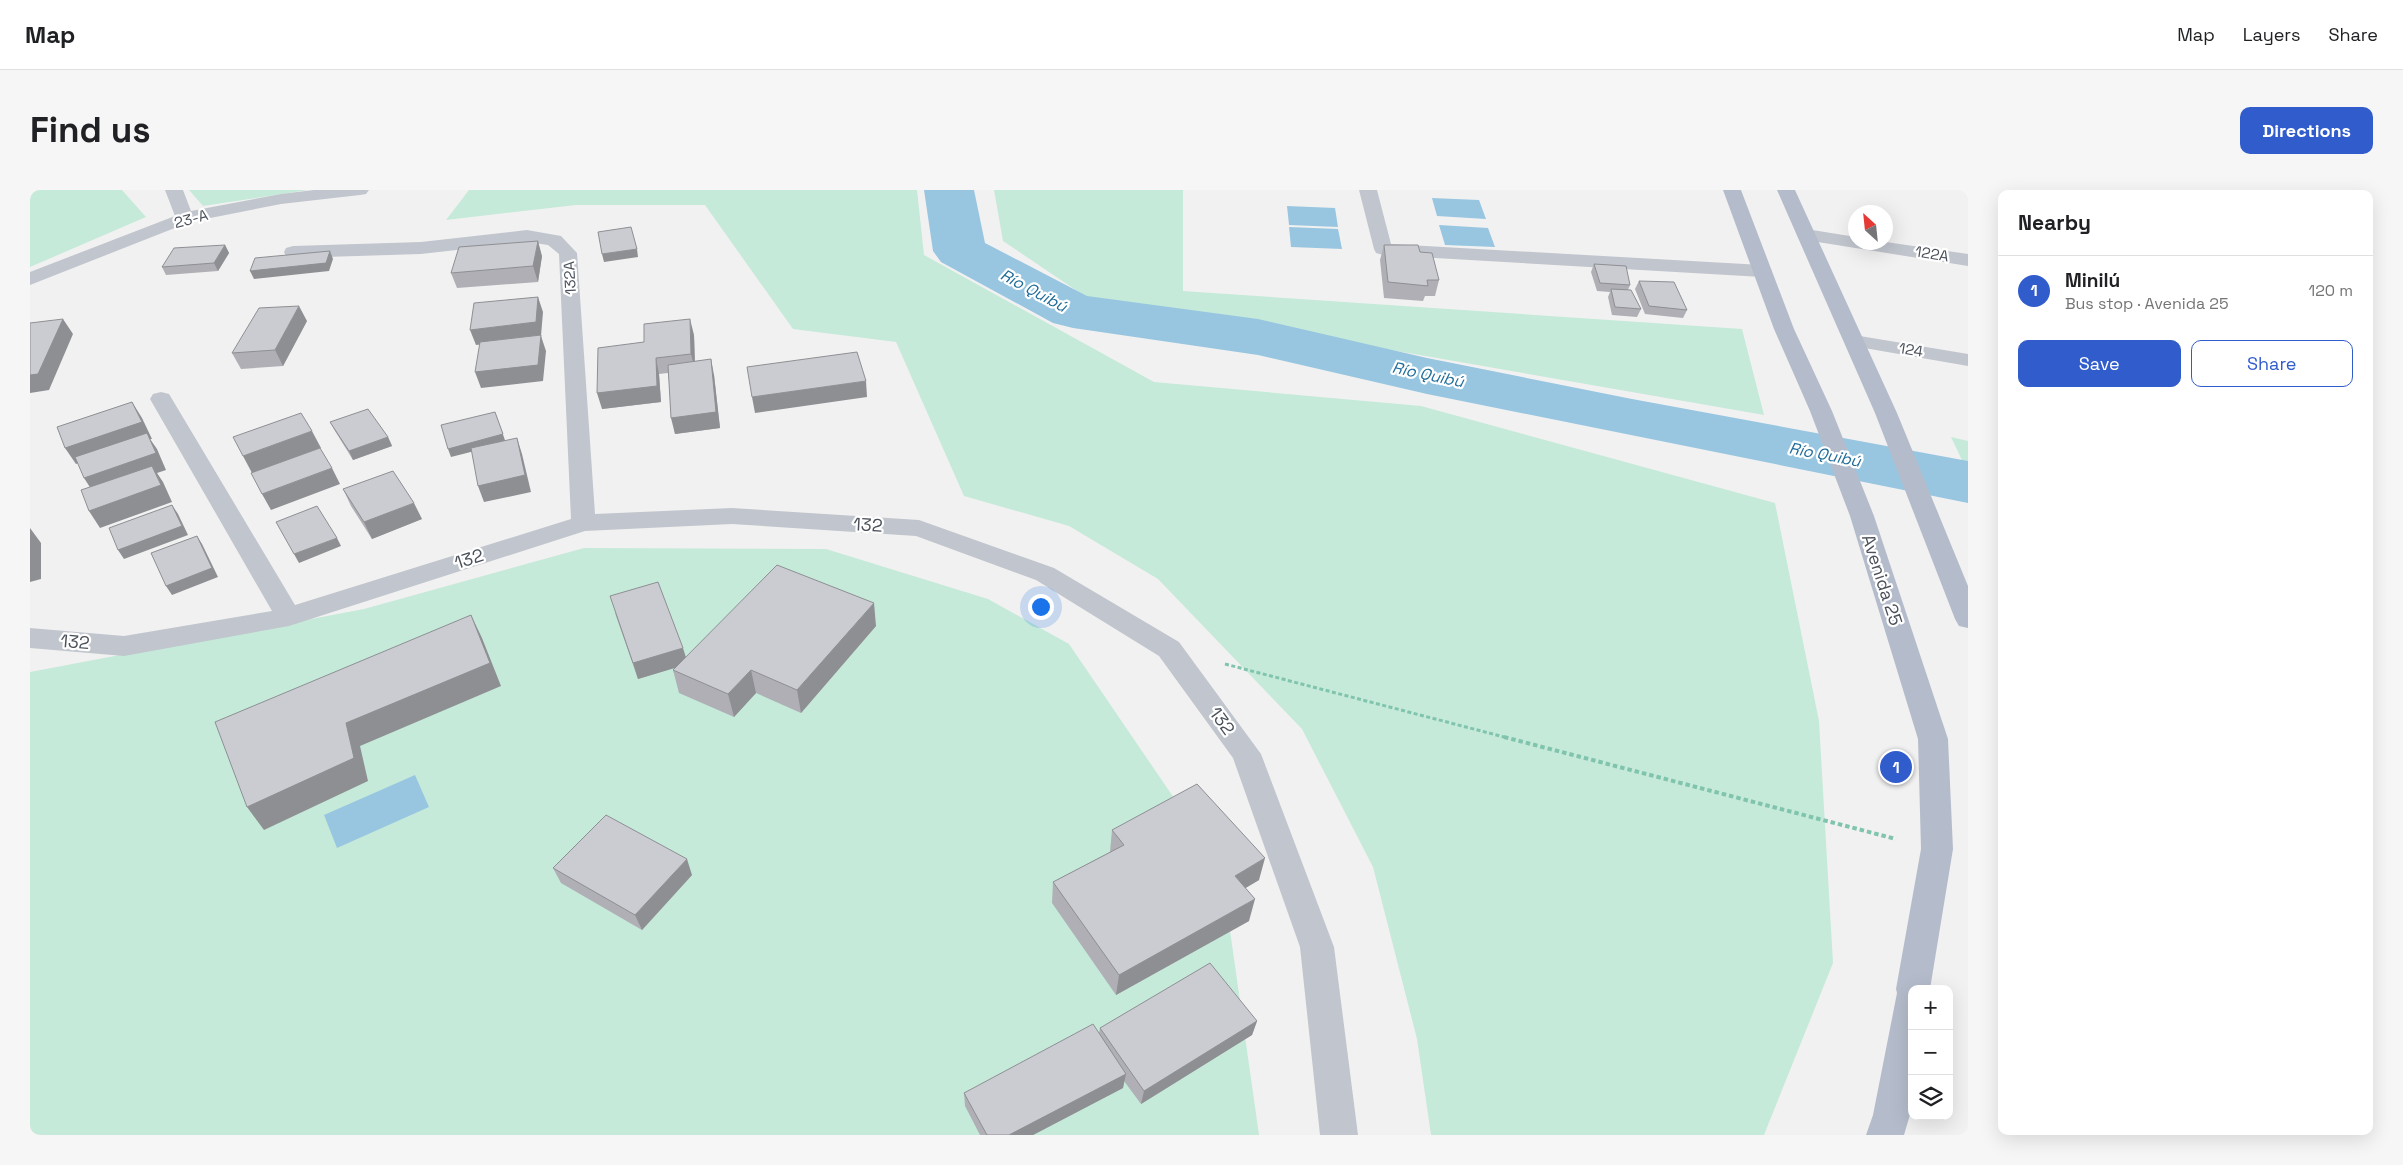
<!DOCTYPE html>
<meta charset="utf-8">
<style>
body{margin:0;font-family:"Space Grotesk",sans-serif;background:#f6f6f6;color:#202124}
.controls{position:absolute;right:15px;bottom:15px;display:grid;overflow:hidden;border-radius:10px;box-shadow:0 5px 20px #0002}
.controls button{width:45px;height:45px;display:grid;place-items:center;padding:0;border:0;border-bottom:1px solid #e0e0e0;background:#fff;color:#202124;font:25px sans-serif}
.compass{position:absolute;left:1818px;top:15px;width:45px;height:45px;border-radius:50%;background:#fff;box-shadow:0 5px 20px #0002;rotate:333deg}
.you{position:absolute;left:1010px;top:416px;width:18px;height:18px;margin:-12px;border:4px solid #fff;border-radius:50%;background:#1a73e8;box-shadow:0 0 0 8px #1a73e833}
.badge{display:grid;place-items:center;width:32px;height:32px;border-radius:50%;background:#315ccc;color:#fff;font-size:16px;font-weight:700}
.pin{position:absolute;translate:-50% -50%;border:2px solid #fff;box-shadow:0 1px 5px #0006}
.list{margin:0;padding:0;list-style:none}
h2{display:flex;justify-content:space-between;align-items:center;height:65px;margin:0;padding:0 20px;font-size:21px}
h2 small{font-size:16px;font-weight:400;color:#757577}
.list li{display:grid;grid-template-columns:32px 1fr auto;gap:15px;align-items:center;box-sizing:border-box;height:70px;padding:0 20px;border-top:1px solid #e0e0e0}
.list b{display:block;font-size:19px;white-space:nowrap}
.list p{margin:0;font-size:16px;white-space:nowrap;color:#757577}
.list em{font-size:16px;font-style:normal;color:#757577}
.actions{display:flex;gap:10px;padding:15px 20px}
.actions a{flex:1;padding:11px 0;border:1px solid #315ccc;border-radius:10px;text-align:center;font-size:18px;color:#315ccc}
.actions .main{background:#315ccc;color:#fff}
.icon{flex:none;width:28px;height:28px;fill:none;stroke:currentColor;stroke-width:2;stroke-linecap:round;stroke-linejoin:round}
.map{position:relative;flex:none;width:1938px;height:945px;overflow:hidden;border-radius:10px}
header{display:flex;align-items:center;gap:30px;box-sizing:border-box;height:70px;padding:0 25px;background:#fff;border-bottom:1px solid #e0e0e0}
header strong{font-size:24px}
nav{display:flex;gap:28px;margin-inline-start:auto;font-size:18px}
.intro{display:flex;align-items:center;justify-content:space-between;box-sizing:border-box;height:120px;padding:0 30px}
h1{margin:0;font-size:35px}
.button{padding:12px 22px;border-radius:10px;background:#315ccc;color:#fff;font-size:18px;font-weight:700}
main{display:flex;gap:30px;padding:0 30px}
aside{flex:1;background:#fff;border-radius:10px;box-shadow:0 5px 20px #0002}
.map>svg:first-child{display:block}
.green{fill:#c5ead9}
.water{fill:#98c6e1}
.lines{fill:none;stroke-linecap:round;stroke-linejoin:round}
.river{fill:#98c6e1;fill-rule:evenodd}
.path-far1{stroke:#81c4ae;stroke-width:3;stroke-dasharray:4 2.5;stroke-linecap:butt}
.path{stroke:#81c4ae;stroke-width:4;stroke-dasharray:4.5 3;stroke-linecap:butt}
.minor{fill:#c1c5cd;fill-rule:evenodd}
.primary{fill:#b4bccb;fill-rule:evenodd}
.wall{fill:#afafb5}
.shaded-wall{fill:#8e8f93}
.building{fill:#cbccd2;stroke:#8e8f93}
.labels{text-anchor:middle;stroke-width:4.5;stroke-linejoin:round;paint-order:stroke}
.far-street-label{font-size:15px;fill:#4b515b;stroke:#fff}
.far-water-label{font-size:16px;font-style:italic;fill:#1f6c9a;stroke:#fff}
.street-label{font-size:18px;fill:#4b515b;stroke:#fff}
</style>
<header>
<strong>Map</strong>
<nav><a>Map</a><a>Layers</a><a>Share</a></nav>
</header>
<div class="intro"><h1>Find us</h1><a class="button">Directions</a></div>
<main>
<div class="map">
<svg width="1938" height="945" viewBox="0 0 1938 945">
<rect width="100%" height="100%" fill="#f2f1f1"/>
<!-- green -->
<g class="green">
<polygon points="0,0 92,0 116,27 0,77"/>
<polygon points="159,0 278,0 173,16"/>
<polygon points="439,0 887,0 894,65 1124,192 1391,216 1745,313 1789,531 1803,773 1734,945 1401,945 1387,849 1343,677 1272,539 1128,389 1039,336 934,306 866,152 763,139 675,15 546,15 416,30"/>
<polygon points="964,0 1153,0 1153,101 1712,139 1734,225 1056,107 973,51"/>
<polygon points="1921,247 1938,251 1938,283"/>
<polygon points="554,358 796,359 958,409 1039,454 1191,677 1229,945 0,945 0,482 334,419"/>
</g>
<!-- water -->
<g class="water">
<polygon points="1402,8 1449,10 1456,29 1407,26"/>
<polygon points="1257,16 1305,18 1308,37 1259,35"/>
<polygon points="1409,35 1458,38 1465,57 1415,55"/>
<polygon points="1259,37 1308,39 1312,59 1261,57"/>
<polygon points="385,585 399,617 307,658 294,625"/>
</g>
<g class="lines">
<!-- river -->
<polygon class="river" points="894,0 944,0 955,53 1057,106 1228,129 1397,168 1602,209 1938,271 1938,313 1397,204 1228,165 1043,138 1023,133 911,72 903,61"/>
<!-- path-far1 -->
<polyline class="path-far1" points="1195,474 1478,548"/>
<!-- path -->
<polyline class="path" points="1474,547 1866,649"/>
<!-- minor -->
<g class="minor">
<polygon points="135,0 153,0 161,21 251,4 284,0 339,0 336,4 330,5 251,14 160,32 0,95 0,82 145,26"/>
<polygon points="1329,0 1347,0 1361,54 1732,75 1739,77 1742,81 1739,85 1732,87 1353,65 1346,63 1344,59"/>
<polygon points="1776,39 1826,47 1826,52 1856,52 1938,64 1938,76 1769,49 1767,45 1769,41"/>
<polygon points="497,40 531,46 547,63 565,324 702,318 889,330 1024,378 1149,452 1231,564 1304,757 1328,945 1290,945 1270,757 1203,568 1129,466 1006,390 886,346 702,334 555,341 259,436 94,466 0,458 0,438 94,446 242,421 120,209 123,204 131,202 139,204 142,209 265,415 541,329 529,64 518,55 497,52 391,64 263,68 256,66 254,62 256,58 263,56 391,52"/>
<polygon points="1824,145 1938,164 1938,176 1817,155 1814,151 1817,147"/>
</g>
<!-- primary -->
<g class="primary">
<polygon points="1693,0 1711,0 1764,139 1802,221 1844,326 1918,549 1923,659 1900,799 1882,799 1882,918 1874,945 1836,945 1843,925 1867,803 1866,799 1891,659 1888,549 1820,326 1780,221 1744,139"/>
<polygon points="1747,0 1765,0 1867,223 1938,396 1938,438 1929,436 1925,429 1845,223"/>
</g>
</g>
<!-- wall -->
<g class="wall">
<polygon points="195,55 199,63 188,81 136,85 132,77"/>
<polygon points="1354,55 1390,62 1409,90 1405,106 1395,106 1393,111 1354,108 1350,70"/>
<polygon points="512,66 508,92 427,98 421,83"/>
<polygon points="1564,74 1600,95 1598,100 1611,119 1607,127 1582,125 1578,107 1580,102 1567,101 1561,82"/>
<polygon points="1609,91 1657,120 1653,128 1615,124 1605,99"/>
<polygon points="277,131 253,176 211,179 202,163"/>
<polygon points="664,145 665,171 684,185 690,238 645,244 638,183 629,184 631,212 572,219 614,152"/>
<polygon points="300,232 358,247 362,256 323,270 305,241"/>
<polygon points="313,299 392,329 342,349 321,316"/>
<polygon points="585,423 656,467 846,436 771,523 726,503 704,527 649,503 643,480 644,478 608,489"/>
<polygon points="1082,640 1229,690 1215,698 1219,731 1086,805 1022,713 1023,692 1080,662"/>
<polygon points="523,678 662,685 612,740 531,693"/>
<polygon points="1227,831 1222,845 1111,914 1094,891 1093,898 1003,945 950,945 935,916 934,903 1069,843 1070,838"/>
</g>
<!-- shaded-wall -->
<g class="shaded-wall">
<polygon points="508,51 512,66 508,92 503,76"/>
<polygon points="195,55 199,63 188,81 184,73"/>
<polygon points="607,59 608,67 574,72 572,64"/>
<polygon points="300,61 303,69 299,81 224,89 220,81"/>
<polygon points="508,107 513,122 511,146 516,161 513,191 451,198 445,182 510,148 446,155 440,140"/>
<polygon points="269,116 277,131 253,176 245,160"/>
<polygon points="33,129 43,144 19,200 0,203 0,185"/>
<polygon points="660,129 664,145 665,180 661,164"/>
<polygon points="626,168 629,184 631,212 572,219 567,203"/>
<polygon points="681,169 684,185 690,238 645,244 641,228"/>
<polygon points="836,191 837,207 725,223 722,207"/>
<polygon points="102,212 112,228 122,249 120,249 127,259 136,280 127,283 133,292 142,312 70,338 59,321 65,305 54,288 120,249 46,274 35,258"/>
<polygon points="465,222 476,253 421,267 418,259"/>
<polygon points="282,241 291,258 222,283 213,266"/>
<polygon points="358,247 362,256 323,270 319,261"/>
<polygon points="487,248 492,264 501,302 454,312 448,296"/>
<polygon points="302,278 310,294 241,320 232,304"/>
<polygon points="384,313 392,329 342,349 334,332"/>
<polygon points="142,315 148,324 158,345 94,369 88,360"/>
<polygon points="0,338 11,353 11,389 0,392"/>
<polygon points="167,346 172,354 188,387 142,405 136,396"/>
<polygon points="307,348 311,356 269,373 264,364"/>
<polygon points="844,413 846,436 771,523 767,500"/>
<polygon points="441,425 452,448 471,496 330,556 338,591 234,640 217,617"/>
<polygon points="653,458 658,474 608,489 603,473"/>
<polygon points="721,480 726,503 704,527 698,504"/>
<polygon points="1235,668 1229,690 1199,708 1205,686"/>
<polygon points="657,669 662,685 612,740 605,725"/>
<polygon points="1225,709 1219,731 1086,805 1089,785"/>
<polygon points="1227,831 1222,845 1111,914 1114,901"/>
<polygon points="1096,884 1093,898 1003,945 979,945"/>
</g>
<!-- building -->
<g class="building">
<polygon points="601,37 607,59 572,64 568,42"/>
<polygon points="508,51 503,76 421,83 429,57"/>
<polygon points="195,55 184,73 132,77 144,58"/>
<polygon points="1354,55 1388,55 1390,62 1402,63 1409,90 1397,90 1398,96 1358,92"/>
<polygon points="300,61 296,73 220,81 225,68"/>
<polygon points="1564,74 1596,76 1600,95 1570,93"/>
<polygon points="1609,91 1644,92 1657,120 1619,116"/>
<polygon points="1581,99 1601,100 1611,119 1585,117"/>
<polygon points="508,107 506,132 440,140 444,113"/>
<polygon points="269,116 245,160 202,163 229,118"/>
<polygon points="33,129 8,184 0,185 0,133"/>
<polygon points="660,129 661,164 626,168 627,196 567,203 568,158 614,152 614,134"/>
<polygon points="511,145 508,175 445,182 450,152"/>
<polygon points="827,162 836,191 722,207 717,177"/>
<polygon points="681,169 686,222 641,228 638,175"/>
<polygon points="102,212 112,232 35,258 27,237"/>
<polygon points="338,219 358,247 319,261 300,232"/>
<polygon points="465,222 473,244 418,259 411,235"/>
<polygon points="271,223 282,241 213,266 203,247"/>
<polygon points="117,243 126,263 54,288 45,267"/>
<polygon points="487,248 495,285 448,296 441,258"/>
<polygon points="290,258 302,278 232,304 221,283"/>
<polygon points="122,276 131,295 59,321 51,300"/>
<polygon points="363,281 384,313 334,332 313,299"/>
<polygon points="142,315 152,336 88,360 79,338"/>
<polygon points="287,316 307,348 264,364 246,332"/>
<polygon points="167,346 182,378 136,396 121,363"/>
<polygon points="747,375 844,413 767,500 721,480 698,504 643,480"/>
<polygon points="628,392 653,458 603,473 580,406"/>
<polygon points="441,425 460,473 316,533 324,568 217,617 185,532"/>
<polygon points="1167,594 1235,668 1205,686 1225,709 1089,785 1023,692 1094,655 1082,640"/>
<polygon points="576,625 657,669 605,725 523,678"/>
<polygon points="1180,773 1227,831 1114,901 1070,838"/>
<polygon points="1063,834 1096,884 979,945 957,945 934,903"/>
</g>
<g class="labels">
<!-- far-street labels -->
<g class="far-street-label">
<text transform="translate(161 29) rotate(-15)" y="5">23-A</text>
<text transform="translate(1902 64) rotate(9)" y="5">122A</text>
<text transform="translate(540 88) rotate(-93)" y="5">132A</text>
<text transform="translate(1881 160) rotate(9)" y="5">124</text>
</g>
<!-- far-water labels -->
<g class="far-water-label">
<text transform="translate(1004 100) rotate(28)" y="6">Río Quibú</text>
<text transform="translate(1398 184) rotate(12)" y="6">Río Quibú</text>
<text transform="translate(1795 264) rotate(11)" y="6">Río Quibú</text>
</g>
<!-- street labels -->
<g class="street-label">
<text transform="translate(838 335) rotate(3)" y="6">132</text>
<text transform="translate(439 369) rotate(-18)" y="6">132</text>
<text transform="translate(1852 390) rotate(72)" y="6">Avenida 25</text>
<text transform="translate(45 452) rotate(5)" y="6">132</text>
<text transform="translate(1192 531) rotate(54)" y="6">132</text>
</g>
</g>
</svg>
<div class="controls">
<button>+</button>
<button>−</button>
<button><svg class="icon" aria-label="layers" viewBox="0 0 24 24"><path d="M12 4l9 5-9 5-9-5zM3 14l9 5 9-5"/></svg></button>
</div>
<svg class="compass" viewBox="-18 -18 36 36"><path d="M0-13l5 13h-10z" fill="#e53935"/><path d="M0 13l5-13h-10z" fill="#757577"/></svg>
<div class="you"></div>
<div class="pin badge" style="left:1866px;top:577px">1</div>
</div>
<aside>
<h2>Nearby<small></small></h2>
<ul class="list">
<li><span class="badge">1</span><div><b>Minilú</b><p>Bus stop · Avenida 25</p></div><em>120 m</em></li>
</ul>
<div class="actions"><a class="main">Save</a><a>Share</a></div>
</aside>
</main>
